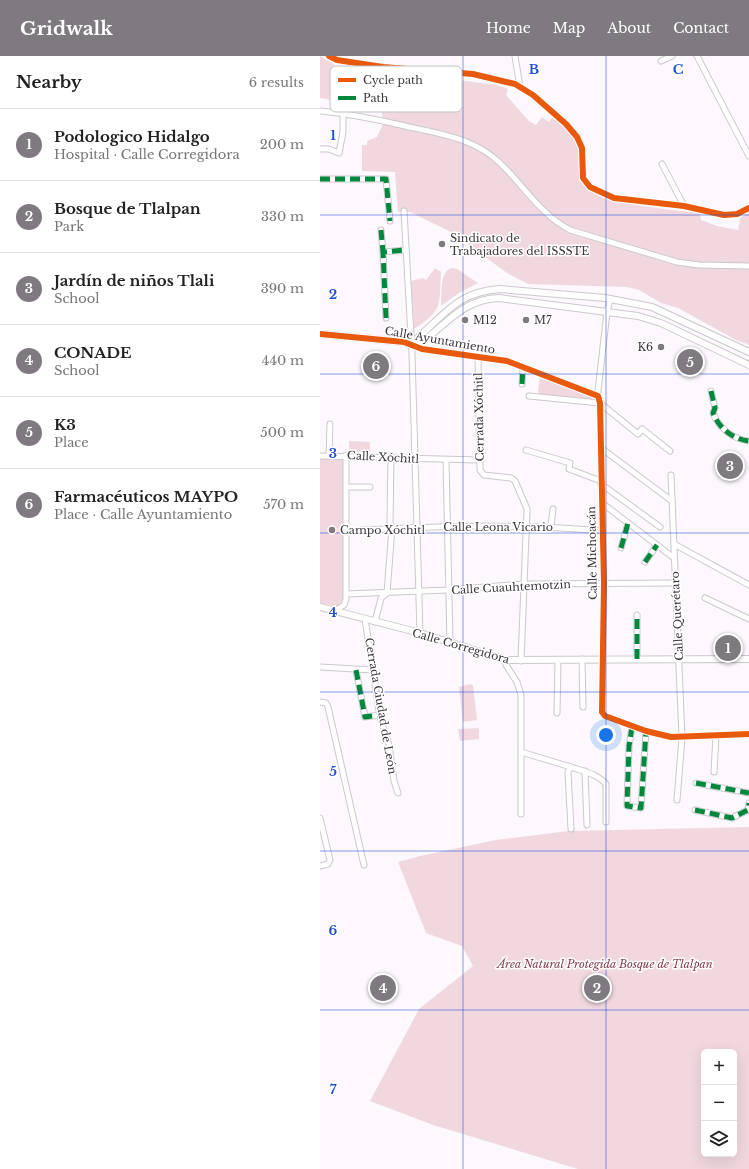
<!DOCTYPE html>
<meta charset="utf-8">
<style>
body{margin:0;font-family:"Libre Baskerville",serif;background:#f2f2f2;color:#222}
.controls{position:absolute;right:12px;bottom:12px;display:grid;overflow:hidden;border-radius:6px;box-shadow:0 4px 16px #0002}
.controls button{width:36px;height:36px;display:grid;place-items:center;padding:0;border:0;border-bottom:1px solid #e0e0e0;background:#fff;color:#222;font:20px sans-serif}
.you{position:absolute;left:286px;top:679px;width:14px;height:14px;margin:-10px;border:3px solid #fff;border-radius:50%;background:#1a73e8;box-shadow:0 0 0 6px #1a73e833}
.badge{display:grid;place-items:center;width:26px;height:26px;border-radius:50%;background:#7f7a80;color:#fff;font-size:13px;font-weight:700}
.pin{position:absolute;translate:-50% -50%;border:2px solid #fff;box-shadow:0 1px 4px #0006}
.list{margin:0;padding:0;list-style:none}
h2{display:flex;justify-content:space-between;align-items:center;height:52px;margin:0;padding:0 16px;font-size:17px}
h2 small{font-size:13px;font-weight:400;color:#767676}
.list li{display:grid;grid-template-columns:26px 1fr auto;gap:12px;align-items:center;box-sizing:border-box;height:72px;padding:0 16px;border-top:1px solid #e0e0e0}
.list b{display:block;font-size:15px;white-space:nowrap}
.list p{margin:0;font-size:13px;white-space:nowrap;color:#767676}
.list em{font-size:13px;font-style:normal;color:#767676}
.icon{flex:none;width:22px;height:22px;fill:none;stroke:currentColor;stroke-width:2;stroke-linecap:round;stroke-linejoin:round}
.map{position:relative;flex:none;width:429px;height:1113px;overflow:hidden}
header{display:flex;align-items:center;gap:24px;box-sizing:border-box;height:56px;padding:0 20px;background:#7f7a80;color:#fff}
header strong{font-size:19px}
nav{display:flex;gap:22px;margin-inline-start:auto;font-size:14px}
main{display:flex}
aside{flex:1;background:#fff}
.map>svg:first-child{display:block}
.green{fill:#f1d8df;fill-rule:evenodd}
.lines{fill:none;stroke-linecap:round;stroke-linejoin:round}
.minor-casing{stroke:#ccc8cd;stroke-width:7}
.tertiary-casing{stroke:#ccc8cd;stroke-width:8}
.minor{stroke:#fffeff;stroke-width:5}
.tertiary{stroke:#fffeff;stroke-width:6}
.quiet{stroke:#00873e;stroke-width:5;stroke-dasharray:10 5;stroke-linecap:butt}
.cycleway-casing{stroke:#fff;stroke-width:8}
.cycleway{stroke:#e8590c;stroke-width:6}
.grid{fill:none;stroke:#1d4ed8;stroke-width:1;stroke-opacity:0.55}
.poi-dot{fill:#7f7a80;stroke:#fff;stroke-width:1.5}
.labels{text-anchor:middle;stroke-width:3;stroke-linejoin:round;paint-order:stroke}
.poi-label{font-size:11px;fill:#3c363d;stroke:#fff;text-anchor:start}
.street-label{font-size:11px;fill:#3c363d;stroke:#fff}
.park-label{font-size:11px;font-style:italic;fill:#83394d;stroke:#fff}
.key{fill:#fff;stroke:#c4c3c5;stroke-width:1}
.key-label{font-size:11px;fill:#3c363d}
.grid-label{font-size:13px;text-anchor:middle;font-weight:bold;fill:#1d4ed8;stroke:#fff;stroke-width:3;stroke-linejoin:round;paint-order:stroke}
</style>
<header>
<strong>Gridwalk</strong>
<nav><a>Home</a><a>Map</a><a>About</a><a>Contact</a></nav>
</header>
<main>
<aside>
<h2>Nearby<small>6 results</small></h2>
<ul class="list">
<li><span class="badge">1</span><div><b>Podologico Hidalgo</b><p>Hospital · Calle Corregidora</p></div><em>200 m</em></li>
<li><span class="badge">2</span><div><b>Bosque de Tlalpan</b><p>Park</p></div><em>330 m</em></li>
<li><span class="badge">3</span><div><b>Jardín de niños Tlali</b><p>School</p></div><em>390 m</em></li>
<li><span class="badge">4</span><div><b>CONADE</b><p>School</p></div><em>440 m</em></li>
<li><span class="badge">5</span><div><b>K3</b><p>Place</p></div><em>500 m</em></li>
<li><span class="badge">6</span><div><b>Farmacéuticos MAYPO</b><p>Place · Calle Ayuntamiento</p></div><em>570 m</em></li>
</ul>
</aside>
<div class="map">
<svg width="429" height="1113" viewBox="0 0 429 1113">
<rect width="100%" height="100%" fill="#fcf8fd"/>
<!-- green -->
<g class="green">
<path d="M0,0L14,8L13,21L32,25L35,11L177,29L188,33L186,39L209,65L216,69L222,61L229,66L232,61C241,69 256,80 259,93C261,103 257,114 261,124C268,148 355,154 380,157L381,164L397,170L418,174L420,162L429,156V289L416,284L358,252L341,247L319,234L307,231L208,228L187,217L131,176L90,156H78L75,116L42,115V89H47V85L57,81L63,68L62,53L0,42Z"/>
<path d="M115,212L121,216C119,248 124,254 94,273L91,225L103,222L106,224Z"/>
<path d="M132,212L137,213L158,227L139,237L121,250C122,239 119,215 132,212Z"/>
<polygon points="220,320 271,339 274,344 220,338 218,335"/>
<polygon points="29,385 50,386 50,396 29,395"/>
<polygon points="0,403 25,403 23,544 17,551 0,547"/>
<polygon points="150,628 153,629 157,664 143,666 139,631"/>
<polygon points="159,672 159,683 140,685 138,673"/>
<path d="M429,771V1113H258L113,1069L50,1045L99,953L153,910L142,890L106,877L78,806L100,800L176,784L249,775ZM384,996H414V1098H384Z"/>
</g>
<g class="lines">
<defs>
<g id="minor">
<polyline points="9,0 17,4 63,11 153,18 195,28 213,39 246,68 257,81 262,92 263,122 270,131 294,142 364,150 404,159 417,158 429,152"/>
<polyline points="195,0 200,31"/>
<polyline points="377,0 429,100"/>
<polyline points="341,5 352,0"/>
<path d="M0,55C31,58 60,64 89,71C122,78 156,83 181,108C205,131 220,158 250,174L357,206L379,209L429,210"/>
<polyline points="0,93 9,93 19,97 23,76 23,57"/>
<polyline points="342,108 364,150"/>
<polyline points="0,123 66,123 70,165"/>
<polyline points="84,155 92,298 100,577"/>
<polyline points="61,174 63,196"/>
<polyline points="66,262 63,196 86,194"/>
<polyline points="91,289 102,293 187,305 278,340 280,347 284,527 282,656 285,660 326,675 351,681 429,678"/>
<polyline points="158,302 160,414 164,419 191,422 195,425 207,453 201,605"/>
<polyline points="202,328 203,311"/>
<polyline points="278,335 287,256 290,243"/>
<path d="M391,335L395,352L393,357C399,372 412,383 429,385"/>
<polyline points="209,340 280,347 318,378 322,373 350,395"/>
<polyline points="281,392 352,445"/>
<polyline points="206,394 250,407 249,413 281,425"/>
<polyline points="0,400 159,404"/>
<polyline points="9,400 10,368"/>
<polyline points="126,404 130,587"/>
<polyline points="351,419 362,682 357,744"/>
<polyline points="281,428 340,471"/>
<polyline points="26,431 50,431"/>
<polyline points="282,447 354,502"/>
<polyline points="231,470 233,453"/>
<path d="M26,475C111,470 197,467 283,475"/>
<polyline points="354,488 429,529"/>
<polyline points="301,492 308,467"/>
<polyline points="325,506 337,489"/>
<polyline points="26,538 128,534 204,528 355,527"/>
<polyline points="385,542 429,563"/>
<polyline points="15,555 24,549 26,543 26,399"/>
<polyline points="45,563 60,661 69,689 74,725 78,737"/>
<polyline points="55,566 61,542 67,537 72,472 70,466 71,401"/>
<polyline points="262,603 263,651"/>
<polyline points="317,603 317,559"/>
<polyline points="186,604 186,609 197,626 201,639 201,758"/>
<polyline points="0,611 53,614"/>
<polyline points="36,614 45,661 60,659"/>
<polyline points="0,646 6,647 8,651 44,809"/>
<polyline points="237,657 238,604"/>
<polyline points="312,671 309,690 307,750 321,752 326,675"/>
<polyline points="201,696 251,711 248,716 251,773"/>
<path d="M251,711C262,715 278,718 286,728V766"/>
<polyline points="265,715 267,769"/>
<polyline points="394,716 396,680"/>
<polyline points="376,727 429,737"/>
<polyline points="375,754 412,762 428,754 429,747"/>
<polyline points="0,762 10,804 8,808 0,810"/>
</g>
<g id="tertiary">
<path d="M0,278L84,286L91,289L99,288C126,269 143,243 179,242L318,260L341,267L429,309"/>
<path d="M91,289L95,284C126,258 137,236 180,233L285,242L332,251L429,296"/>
<polyline points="0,551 100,577 186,604 429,603"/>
</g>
</defs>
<!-- minor casing -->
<use href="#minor" class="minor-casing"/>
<!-- tertiary casing -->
<use href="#tertiary" class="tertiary-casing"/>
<!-- minor -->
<use href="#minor" class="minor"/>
<!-- tertiary -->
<use href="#tertiary" class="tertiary"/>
<!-- quiet -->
<g class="quiet">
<polyline points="0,123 66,123 70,165"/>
<polyline points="61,174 63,196"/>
<polyline points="66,262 63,196 86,194"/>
<polyline points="202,328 203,311"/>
<path d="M391,335L395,352L393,357C399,372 412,383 429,385"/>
<polyline points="301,492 308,467"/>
<polyline points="325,506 337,489"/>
<polyline points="317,603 317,559"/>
<polyline points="36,614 45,661 60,659"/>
<polyline points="312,671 309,690 307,750 321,752 326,675"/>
<polyline points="376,727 429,737"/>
<polyline points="375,754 412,762 428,754 429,747"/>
</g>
<defs>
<g id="cycleway">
<polyline points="9,0 17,4 63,11 153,18 195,28 213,39 246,68 257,81 262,92 263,122 270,131 294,142 364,150 404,159 417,158 429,152"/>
<polyline points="0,278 84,286 102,293 187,305 278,340 280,347 284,527 282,656 285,660 326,675 351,681 429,678"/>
</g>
</defs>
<!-- cycleway casing -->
<use href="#cycleway" class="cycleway-casing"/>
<!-- cycleway -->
<use href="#cycleway" class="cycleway"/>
</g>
<!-- grid -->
<path class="grid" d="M143,0V1113M286,0V1113M0,159H429M0,318H429M0,477H429M0,636H429M0,795H429M0,954H429"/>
<!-- markers -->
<g class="poi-dot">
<circle cx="122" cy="188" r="4"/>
<circle cx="145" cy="264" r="4"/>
<circle cx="206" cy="264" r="4"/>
<circle cx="341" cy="291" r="4"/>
<circle cx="12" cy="474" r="4"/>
</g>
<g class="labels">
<!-- poi labels -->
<g class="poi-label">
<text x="130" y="186">Sindicato de<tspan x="130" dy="13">Trabajadores del ISSSTE</tspan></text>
<text x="153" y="268">M12</text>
<text x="214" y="268">M7</text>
<text x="333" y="295" text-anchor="end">K6</text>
<text x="20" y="478">Campo Xóchitl</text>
</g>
<!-- street labels -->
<g class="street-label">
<text transform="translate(120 284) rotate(10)" y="4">Calle Ayuntamiento</text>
<text transform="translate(159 361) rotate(-91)" y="4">Cerrada Xóchitl</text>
<text transform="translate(63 401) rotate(3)" y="4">Calle Xóchitl</text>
<text x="178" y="475">Calle Leona Vicario</text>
<text transform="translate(272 497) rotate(-91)" y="4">Calle Michoacán</text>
<text transform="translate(191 531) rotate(-3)" y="4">Calle Cuauhtemotzin</text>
<text transform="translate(357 560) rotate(-93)" y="4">Calle Querétaro</text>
<text transform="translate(141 590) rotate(16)" y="4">Calle Corregidora</text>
<text transform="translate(61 650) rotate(80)" y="4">Cerrada Ciudad de León</text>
</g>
<!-- park labels -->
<g class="park-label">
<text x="285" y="912">Área Natural Protegida Bosque de Tlalpan</text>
</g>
</g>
<!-- legend -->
<rect x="10" y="10" width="132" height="46" rx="6" class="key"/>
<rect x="18" y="22" width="18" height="4" fill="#e8590c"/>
<rect x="18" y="40" width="18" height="4" fill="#00873e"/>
<g class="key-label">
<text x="43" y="28">Cycle path</text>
<text x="43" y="46">Path</text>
</g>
<g class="grid-label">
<text x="214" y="18">B</text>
<text x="358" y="18">C</text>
<text x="13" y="84">1</text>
<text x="13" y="243">2</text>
<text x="13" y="402">3</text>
<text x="13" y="561">4</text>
<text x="13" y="720">5</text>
<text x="13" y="879">6</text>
<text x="13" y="1038">7</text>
</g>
</svg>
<div class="controls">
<button>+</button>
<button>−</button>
<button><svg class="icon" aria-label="layers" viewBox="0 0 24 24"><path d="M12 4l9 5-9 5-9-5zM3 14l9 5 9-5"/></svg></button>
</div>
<div class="you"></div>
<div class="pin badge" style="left:408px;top:592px">1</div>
<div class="pin badge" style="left:277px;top:932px">2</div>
<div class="pin badge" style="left:410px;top:410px">3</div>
<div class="pin badge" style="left:63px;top:932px">4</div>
<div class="pin badge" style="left:370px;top:306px">5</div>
<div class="pin badge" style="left:56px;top:310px">6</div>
</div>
</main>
